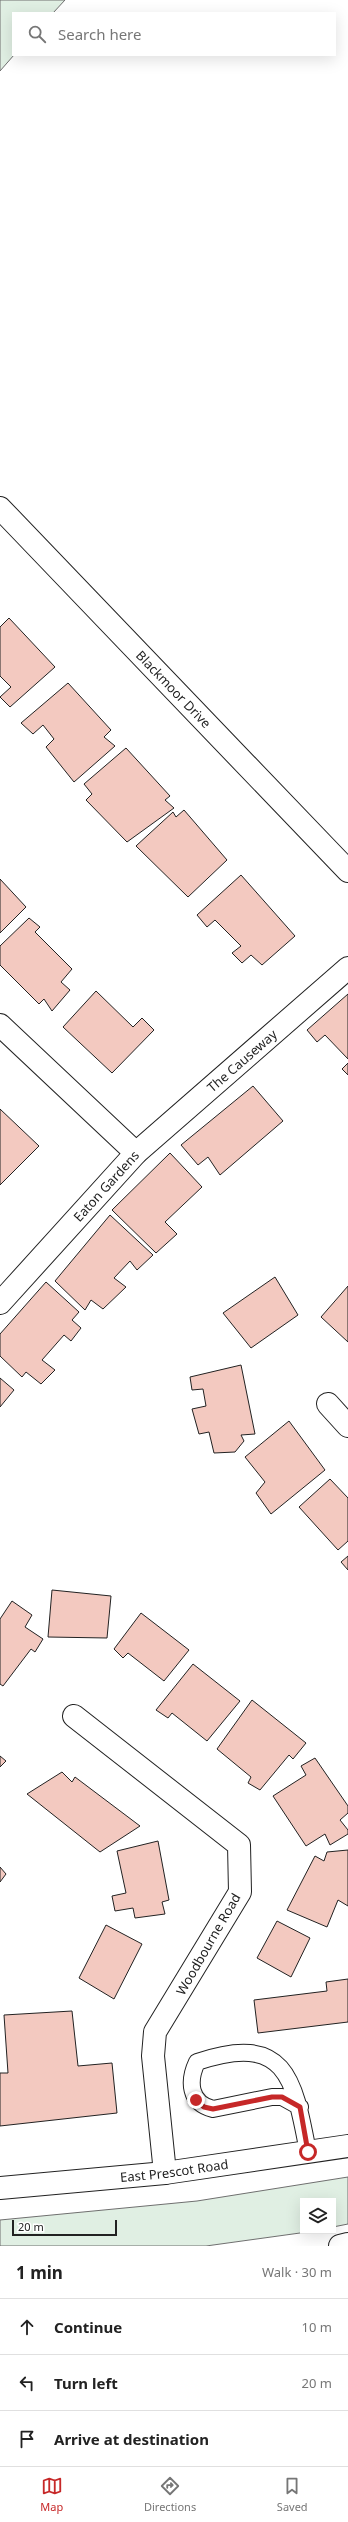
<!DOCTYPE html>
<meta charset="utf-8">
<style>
body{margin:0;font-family:"Noto Sans",sans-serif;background:#f6f6f6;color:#222}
.controls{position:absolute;right:12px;bottom:12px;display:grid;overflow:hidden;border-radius:0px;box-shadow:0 4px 16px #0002}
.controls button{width:36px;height:36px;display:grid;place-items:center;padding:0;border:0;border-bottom:1px solid #e0e0e0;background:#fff;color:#222;font:20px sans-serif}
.scale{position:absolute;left:12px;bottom:10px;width:105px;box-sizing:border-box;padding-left:4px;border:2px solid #222;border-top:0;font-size:11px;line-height:14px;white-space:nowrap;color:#222;-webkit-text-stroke:3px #fff;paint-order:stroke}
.stop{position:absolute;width:12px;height:12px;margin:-9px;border:3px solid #c62828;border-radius:50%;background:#fff}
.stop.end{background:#c62828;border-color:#fff;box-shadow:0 1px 4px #0008}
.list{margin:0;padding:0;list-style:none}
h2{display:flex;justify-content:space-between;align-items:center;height:52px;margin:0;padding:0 16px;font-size:17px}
h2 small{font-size:13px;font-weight:400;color:#767676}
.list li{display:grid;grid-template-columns:26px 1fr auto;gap:12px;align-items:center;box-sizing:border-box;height:56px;padding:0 16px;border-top:1px solid #e0e0e0}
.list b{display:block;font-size:15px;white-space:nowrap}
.list em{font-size:13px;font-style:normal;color:#767676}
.icon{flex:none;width:22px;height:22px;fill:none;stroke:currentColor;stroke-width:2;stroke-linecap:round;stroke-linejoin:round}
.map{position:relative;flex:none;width:348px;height:2246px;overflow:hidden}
.search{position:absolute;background:#fff;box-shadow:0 4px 16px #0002;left:12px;right:12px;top:12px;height:44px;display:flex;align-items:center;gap:10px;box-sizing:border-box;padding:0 14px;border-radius:0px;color:#767676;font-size:15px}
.sheet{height:220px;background:#fff}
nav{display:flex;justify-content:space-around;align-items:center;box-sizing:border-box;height:56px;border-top:1px solid #e0e0e0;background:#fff;font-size:11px;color:#767676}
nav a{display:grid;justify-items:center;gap:2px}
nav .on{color:#c62828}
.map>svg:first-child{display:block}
.green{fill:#e0efe3;stroke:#6f6f6f}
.building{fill:#f3c9c0;stroke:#222}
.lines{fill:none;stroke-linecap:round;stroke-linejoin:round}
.service-casing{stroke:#222;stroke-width:18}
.minor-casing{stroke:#222;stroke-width:24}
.trunk-casing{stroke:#222;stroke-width:24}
.service{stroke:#fff;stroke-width:16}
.minor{stroke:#fff;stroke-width:22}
.trunk{stroke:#fff;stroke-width:22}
.route{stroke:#c62828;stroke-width:5}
.labels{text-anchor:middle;stroke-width:3;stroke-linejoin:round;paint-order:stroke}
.street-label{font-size:13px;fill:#222;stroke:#fff}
</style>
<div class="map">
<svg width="348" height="2246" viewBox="0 0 348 2246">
<rect width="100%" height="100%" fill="#fff"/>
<!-- green -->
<g class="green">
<polygon points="0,0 65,0 53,13 13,13 14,55 0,71"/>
<polygon points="348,2177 348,2224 333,2227 333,2201 303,2201 303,2231 310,2231 300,2233 206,2246 0,2246 0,2220 197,2201"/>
</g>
<!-- building -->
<g class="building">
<polygon points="9,618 55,667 10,707 0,697 11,687 0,676 0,627"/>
<polygon points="68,683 111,730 104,737 115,746 74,782 46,747 54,739 43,725 33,734 21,723"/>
<polygon points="126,748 170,796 165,800 174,808 127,842 86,800 92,794 84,784"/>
<polygon points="184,810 227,860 188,897 136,846 173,812 176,817"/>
<polygon points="241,875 295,936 262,965 251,955 242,963 232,953 241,946 215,920 207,927 197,915"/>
<polygon points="0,879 26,907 0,933"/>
<polygon points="29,918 40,927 35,932 72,969 61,982 70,990 52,1011 44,999 39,1004 0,965 0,946"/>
<polygon points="96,991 133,1027 142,1018 154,1030 112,1073 63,1027"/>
<polygon points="348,994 348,1059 325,1035 317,1042 307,1030"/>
<polygon points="348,1063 348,1075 342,1069"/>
<polygon points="253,1086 283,1121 220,1175 208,1157 198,1165 181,1145"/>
<polygon points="0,1109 39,1146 0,1185"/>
<polygon points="170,1153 202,1187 165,1222 177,1234 156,1253 112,1210"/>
<polygon points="110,1215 153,1255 137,1270 130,1261 114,1278 126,1287 103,1309 91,1300 85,1310 55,1281"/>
<polygon points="275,1277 298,1315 251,1348 223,1313"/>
<polygon points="46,1282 79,1312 72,1320 81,1328 71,1341 64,1335 42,1360 55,1370 41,1384 26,1372 22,1377 0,1356 0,1334"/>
<polygon points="348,1286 348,1342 321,1317"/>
<polygon points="241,1365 255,1434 241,1435 244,1441 235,1452 214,1453 209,1432 199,1434 192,1409 206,1406 203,1389 192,1390 190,1377"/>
<polygon points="0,1378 14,1390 0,1407"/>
<polygon points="289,1421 325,1470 271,1514 256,1493 265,1482 245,1457"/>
<polygon points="330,1479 348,1498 348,1541 338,1550 299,1507"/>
<polygon points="348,1556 348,1570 341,1562"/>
<polygon points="52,1590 111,1596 107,1638 48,1637"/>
<polygon points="12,1601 32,1615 25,1627 43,1639 35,1652 31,1649 3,1686 0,1684 0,1619"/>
<polygon points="141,1613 189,1650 164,1681 128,1653 123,1658 114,1649"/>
<polygon points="193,1664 240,1701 207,1741 172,1713 168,1718 156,1710"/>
<polygon points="252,1700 306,1743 293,1759 289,1755 260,1790 248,1783 251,1777 217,1749"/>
<polygon points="0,1756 6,1761 0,1767"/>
<polygon points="315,1758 348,1806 348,1813 340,1820 348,1830 348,1834 330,1845 325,1834 306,1846 273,1796 306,1775 301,1766"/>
<polygon points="62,1772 72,1782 75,1777 140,1826 100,1852 27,1794"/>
<polygon points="158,1841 169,1900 162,1902 165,1914 135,1918 133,1908 115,1911 112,1896 126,1893 117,1851"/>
<polygon points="348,1850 348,1906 338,1900 327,1927 287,1910 315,1856 324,1861 327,1852"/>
<polygon points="0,1867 6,1874 0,1882"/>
<polygon points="277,1921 310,1938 291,1977 257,1958"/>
<polygon points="106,1925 142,1944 114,1999 79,1978"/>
<polygon points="348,1979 348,2022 258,2033 254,2000 327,1991 326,1982"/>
<polygon points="72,2011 78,2066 112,2063 117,2113 0,2126 0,2073 8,2073 4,2015"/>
</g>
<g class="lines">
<defs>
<path id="service" d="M300,2107L282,2097H272L213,2109C189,2103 188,2081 197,2062C286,2032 294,2078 308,2152"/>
<g id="minor">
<path id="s1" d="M0,508L348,871"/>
<polyline points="0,1025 136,1153"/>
<path id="s2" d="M0,1303L136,1153L348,968"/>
<polyline points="328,1404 348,1426"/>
<polyline points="74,1716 239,1845 240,1892 155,2032 153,2056 165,2173"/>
</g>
<g id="trunk">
<path id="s3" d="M0,2188L165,2173L348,2146"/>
<polyline points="340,2246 348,2244"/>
</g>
</defs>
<!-- service casing -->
<use href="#service" class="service-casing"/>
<!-- minor casing -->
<use href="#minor" class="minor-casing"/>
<!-- trunk casing -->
<use href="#trunk" class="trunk-casing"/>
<!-- service -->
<use href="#service" class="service"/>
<!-- minor -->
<use href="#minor" class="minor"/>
<!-- trunk -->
<use href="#trunk" class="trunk"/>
</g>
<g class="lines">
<!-- route -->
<polyline class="route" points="196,2100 204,2107 213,2109 272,2097 282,2097 300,2107 308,2152"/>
</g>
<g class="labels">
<!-- street labels -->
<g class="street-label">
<text dy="5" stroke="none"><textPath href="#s1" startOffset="251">Blackmoor Drive</textPath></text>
<text dy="5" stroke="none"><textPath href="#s2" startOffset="343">The Causeway</textPath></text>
<text dy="5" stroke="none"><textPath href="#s2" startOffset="158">Eaton Gardens</textPath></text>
<text transform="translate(208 1944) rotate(-60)" y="5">Woodbourne Road</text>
<text dy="5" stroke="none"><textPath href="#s3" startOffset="175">East Prescot Road</textPath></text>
</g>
</g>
</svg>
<div class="controls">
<button><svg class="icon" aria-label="layers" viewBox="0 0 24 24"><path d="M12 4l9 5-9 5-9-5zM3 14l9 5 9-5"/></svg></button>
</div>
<div class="scale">20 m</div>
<div class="stop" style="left:308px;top:2152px"></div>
<div class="stop end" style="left:196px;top:2100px"></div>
<div class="search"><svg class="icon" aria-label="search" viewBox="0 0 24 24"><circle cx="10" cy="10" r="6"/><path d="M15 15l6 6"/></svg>Search here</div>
</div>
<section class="sheet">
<h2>1 min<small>Walk · 30 m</small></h2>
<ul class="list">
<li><svg class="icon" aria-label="ahead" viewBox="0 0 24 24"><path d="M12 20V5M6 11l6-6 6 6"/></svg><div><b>Continue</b></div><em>10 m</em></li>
<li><svg class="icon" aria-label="left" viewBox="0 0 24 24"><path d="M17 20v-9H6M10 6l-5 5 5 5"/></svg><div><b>Turn left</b></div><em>20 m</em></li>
<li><svg class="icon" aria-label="arrive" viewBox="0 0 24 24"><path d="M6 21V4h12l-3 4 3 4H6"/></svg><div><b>Arrive at destination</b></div></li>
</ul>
</section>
<nav>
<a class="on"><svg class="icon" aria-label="map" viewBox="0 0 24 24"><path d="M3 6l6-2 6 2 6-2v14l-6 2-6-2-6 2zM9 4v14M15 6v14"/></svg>Map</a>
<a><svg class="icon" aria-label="directions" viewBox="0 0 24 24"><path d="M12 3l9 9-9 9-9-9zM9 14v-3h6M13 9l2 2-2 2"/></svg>Directions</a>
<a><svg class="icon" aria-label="saved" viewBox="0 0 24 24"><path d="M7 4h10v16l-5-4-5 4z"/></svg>Saved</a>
</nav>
